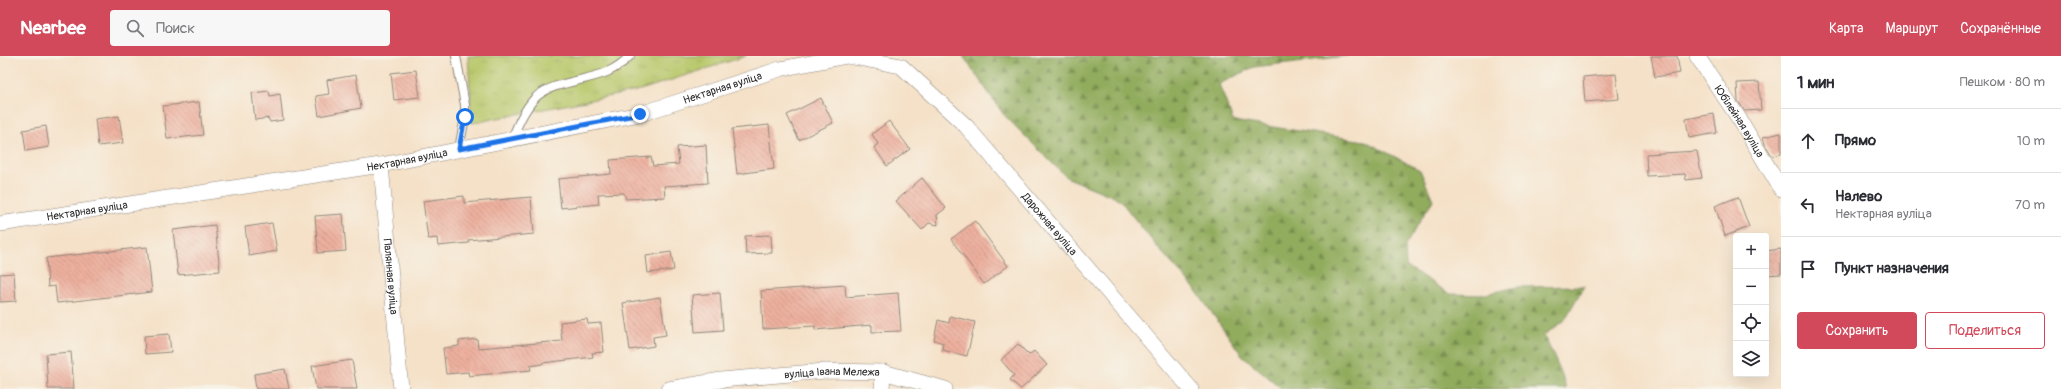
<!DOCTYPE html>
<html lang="ru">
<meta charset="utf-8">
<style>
body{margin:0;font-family:Pangolin,sans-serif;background:#f7f7f7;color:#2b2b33}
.controls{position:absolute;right:12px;bottom:12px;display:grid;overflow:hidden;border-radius:4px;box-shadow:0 4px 16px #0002}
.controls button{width:36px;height:36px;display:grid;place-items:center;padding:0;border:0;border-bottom:1px solid #e1e1e2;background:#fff;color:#2b2b33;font:20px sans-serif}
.stop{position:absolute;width:12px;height:12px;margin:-9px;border:3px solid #1a73e8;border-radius:50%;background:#fff}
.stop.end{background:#1a73e8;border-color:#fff;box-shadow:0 1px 4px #0008}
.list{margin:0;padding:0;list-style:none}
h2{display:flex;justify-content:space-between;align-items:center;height:52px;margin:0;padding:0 16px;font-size:17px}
h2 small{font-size:13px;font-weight:400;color:#7c7c81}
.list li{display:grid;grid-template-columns:26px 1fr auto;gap:12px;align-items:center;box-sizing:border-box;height:64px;padding:0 16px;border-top:1px solid #e1e1e2}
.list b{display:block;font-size:15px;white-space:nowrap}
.list p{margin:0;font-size:13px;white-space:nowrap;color:#7c7c81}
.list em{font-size:13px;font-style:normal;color:#7c7c81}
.actions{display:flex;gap:8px;padding:12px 16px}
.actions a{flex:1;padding:9px 0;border:1px solid #d1495b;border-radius:4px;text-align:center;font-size:14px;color:#d1495b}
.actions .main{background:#d1495b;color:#fff}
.icon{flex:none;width:22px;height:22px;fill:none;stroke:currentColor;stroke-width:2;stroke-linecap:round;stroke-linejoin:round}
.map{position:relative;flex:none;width:1781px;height:333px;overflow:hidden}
header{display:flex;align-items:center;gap:24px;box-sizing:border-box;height:56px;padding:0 20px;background:#d1495b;color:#fff}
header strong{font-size:19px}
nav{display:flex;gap:22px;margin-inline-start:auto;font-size:14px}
.search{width:280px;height:36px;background:#f7f7f7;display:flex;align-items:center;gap:10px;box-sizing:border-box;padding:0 14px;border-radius:4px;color:#7c7c81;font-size:15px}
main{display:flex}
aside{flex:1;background:#fff}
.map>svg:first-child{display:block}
.grass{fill:url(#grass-tufts);stroke:#71794a}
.forest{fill:url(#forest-firs);stroke:#5e6c44}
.building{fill:url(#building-back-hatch)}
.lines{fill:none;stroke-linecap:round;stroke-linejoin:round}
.service-casing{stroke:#90867a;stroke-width:10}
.minor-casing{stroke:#90867a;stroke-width:16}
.service{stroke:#fff;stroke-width:8}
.minor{stroke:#fff;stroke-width:15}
.route{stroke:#1a73e8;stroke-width:5}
.labels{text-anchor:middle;stroke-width:3;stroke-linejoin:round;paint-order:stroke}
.street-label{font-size:11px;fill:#2b2b2b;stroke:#f7f3e8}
</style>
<header>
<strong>Nearbee</strong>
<div class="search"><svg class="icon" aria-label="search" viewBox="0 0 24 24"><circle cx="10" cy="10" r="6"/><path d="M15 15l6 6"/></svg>Поиск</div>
<nav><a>Карта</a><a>Маршрут</a><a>Сохранённые</a></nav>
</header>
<main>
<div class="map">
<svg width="1781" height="333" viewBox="0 0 1781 333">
<defs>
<pattern id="grass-tufts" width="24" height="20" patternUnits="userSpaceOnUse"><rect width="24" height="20" fill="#b7c769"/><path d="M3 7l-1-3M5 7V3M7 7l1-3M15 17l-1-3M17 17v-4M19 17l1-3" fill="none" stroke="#9eab5b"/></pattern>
<pattern id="forest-firs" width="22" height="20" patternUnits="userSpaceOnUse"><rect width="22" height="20" fill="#91ac5d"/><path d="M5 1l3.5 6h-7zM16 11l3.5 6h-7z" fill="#778c4d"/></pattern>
<pattern id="building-back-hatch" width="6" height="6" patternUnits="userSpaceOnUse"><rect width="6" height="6" fill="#eeb09f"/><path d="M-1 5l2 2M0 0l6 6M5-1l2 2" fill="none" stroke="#c18f82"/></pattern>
</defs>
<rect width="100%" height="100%" fill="#f7f3e8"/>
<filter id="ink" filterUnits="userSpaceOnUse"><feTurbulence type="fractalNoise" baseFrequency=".025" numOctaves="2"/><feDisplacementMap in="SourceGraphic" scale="8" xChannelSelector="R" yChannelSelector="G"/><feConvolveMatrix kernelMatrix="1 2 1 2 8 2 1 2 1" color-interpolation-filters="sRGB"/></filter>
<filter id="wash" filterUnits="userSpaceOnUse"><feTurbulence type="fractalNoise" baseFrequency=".012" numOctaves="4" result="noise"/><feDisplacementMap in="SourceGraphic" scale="16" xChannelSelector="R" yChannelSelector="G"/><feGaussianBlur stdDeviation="0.9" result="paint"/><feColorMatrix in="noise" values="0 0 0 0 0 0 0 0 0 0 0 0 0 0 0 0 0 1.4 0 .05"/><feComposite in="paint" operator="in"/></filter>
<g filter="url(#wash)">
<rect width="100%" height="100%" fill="#f5e1c8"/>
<!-- grass -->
<polygon class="grass" points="468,0 746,0 637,35 472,67"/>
<!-- forest -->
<polygon class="forest" points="963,0 1347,0 1254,11 1219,28 1233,65 1365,85 1420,114 1433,144 1405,190 1406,210 1450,238 1481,239 1517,231 1584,230 1564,265 1544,279 1562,319 1566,333 1282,333 1241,298 1195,233 1158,192 1119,143 1066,121 1004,59"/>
<g id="blocks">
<!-- building -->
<g class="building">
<polygon points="1651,0 1677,0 1680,17 1655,21"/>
<polygon points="416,14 420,41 394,44 391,17"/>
<polygon points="1616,18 1619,43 1585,46 1583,21"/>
<polygon points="356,19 361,52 319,60 316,40 329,38 327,24"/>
<polygon points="1759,26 1761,54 1745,55 1738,45 1737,27"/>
<polygon points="269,35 270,40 280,38 283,64 270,66 268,62 255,64 252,37"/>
<polygon points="821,42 833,67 799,84 787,59"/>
<polygon points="199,46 203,79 167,83 163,50"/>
<polygon points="1714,58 1717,77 1689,82 1686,63"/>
<polygon points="119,60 123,87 98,90 95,63"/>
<polygon points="889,65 910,93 887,110 874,91 878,88 872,78"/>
<polygon points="769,69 774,113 737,118 732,73"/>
<polygon points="46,70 49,91 26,95 23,74"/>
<polygon points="1781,77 1781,98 1772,100 1765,88 1763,81"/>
<polygon points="706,89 708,127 664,130 665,141 626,143 624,137 598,138 599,148 561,152 558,123 611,118 610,104 651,101 653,110 679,108 677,91"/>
<polygon points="1697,95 1702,122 1686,124 1685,118 1647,120 1646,98"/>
<polygon points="922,122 946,152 937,159 938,169 929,167 922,174 896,145"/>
<polygon points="464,140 464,147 531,141 534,178 468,184 469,187 438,190 437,182 428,183 423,145"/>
<polygon points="1738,141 1749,171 1725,180 1715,150"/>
<polygon points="343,158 346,195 318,197 315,160"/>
<polygon points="975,165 1008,210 984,228 951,183"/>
<polygon points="272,167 277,195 249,200 245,171"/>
<polygon points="215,169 220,215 178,219 173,174"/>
<polygon points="771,179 772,197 746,198 745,180"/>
<polygon points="147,191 152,236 57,247 55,230 48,231 46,202"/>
<polygon points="1781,193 1781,218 1766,219 1766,195"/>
<polygon points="671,196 674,214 648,217 646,200"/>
<polygon points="14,217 16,245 0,246 0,218"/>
<polygon points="845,229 846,241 898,237 901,275 872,276 872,269 815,274 815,270 763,273 761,235"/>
<polygon points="720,237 723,274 695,276 692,239"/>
<polygon points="660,241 666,279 653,281 654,290 630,294 623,247"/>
<polygon points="950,260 975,266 967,300 942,294 943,287 934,284 938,264 949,267"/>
<polygon points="587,263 588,268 601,267 604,296 592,297 593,301 542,307 542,308 530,310 531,314 469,320 468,316 446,318 443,292 459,290 459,285 477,283 478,292 562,285 560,266"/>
<polygon points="169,278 171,296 145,298 144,280"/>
<polygon points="1018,288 1029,299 1034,295 1047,309 1021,333 1010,324 1014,319 1001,304"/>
<polygon points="71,296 74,333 48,333 46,298"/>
<polygon points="352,304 357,333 316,333 312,310"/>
<polygon points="285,313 289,333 256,333 254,318"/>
</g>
</g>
</g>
<g filter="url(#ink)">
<use href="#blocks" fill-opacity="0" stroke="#90867a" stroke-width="1"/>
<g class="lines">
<defs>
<g id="service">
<polyline points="456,0 465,49 465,61 459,93"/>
<path d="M512,83C518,68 524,54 535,42C551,26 586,25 607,16C616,12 623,7 630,0"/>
</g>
<g id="minor">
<path id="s1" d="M1697,0L1740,64L1781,133"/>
<path id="s2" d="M381,109L401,333"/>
<path id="s3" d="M0,168L381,109L640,58L780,13L847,0L901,10L966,70L1191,333"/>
<path id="s4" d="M669,333L721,324L825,315L883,316L945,333"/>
<polyline points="882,333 883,316"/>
</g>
</defs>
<!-- service casing -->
<use href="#service" class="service-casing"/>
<!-- minor casing -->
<use href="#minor" class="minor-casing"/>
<!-- service -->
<use href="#service" class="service"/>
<!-- minor -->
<use href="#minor" class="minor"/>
</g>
</g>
<g class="lines" filter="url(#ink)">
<!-- route -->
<polyline class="route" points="465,61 459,93 640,58"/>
</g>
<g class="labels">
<!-- street labels -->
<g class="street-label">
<text dy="4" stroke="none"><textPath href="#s3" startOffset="736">Нектарная вуліца</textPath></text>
<text dy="4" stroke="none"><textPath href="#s1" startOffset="78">Юбілейная вуліца</textPath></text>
<text dy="4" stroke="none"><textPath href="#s3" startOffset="412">Нектарная вуліца</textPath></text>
<text dy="4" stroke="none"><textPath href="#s3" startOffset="88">Нектарная вуліца</textPath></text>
<text dy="4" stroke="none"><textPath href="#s3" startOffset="1137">Дарожная вуліца</textPath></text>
<text dy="4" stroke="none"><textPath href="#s2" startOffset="112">Палянная вуліца</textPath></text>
<text dy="4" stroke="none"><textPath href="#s4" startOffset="164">вуліца Івана Мележа</textPath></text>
</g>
</g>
</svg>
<div class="controls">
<button>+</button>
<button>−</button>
<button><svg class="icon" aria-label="locate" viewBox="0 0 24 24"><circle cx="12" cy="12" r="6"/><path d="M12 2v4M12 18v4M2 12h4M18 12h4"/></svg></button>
<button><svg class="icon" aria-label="layers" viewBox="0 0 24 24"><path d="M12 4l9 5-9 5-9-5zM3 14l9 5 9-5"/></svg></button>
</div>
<div class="stop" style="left:465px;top:61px"></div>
<div class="stop end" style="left:640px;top:58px"></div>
</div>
<aside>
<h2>1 мин<small>Пешком · 80 m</small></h2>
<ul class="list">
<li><svg class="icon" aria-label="ahead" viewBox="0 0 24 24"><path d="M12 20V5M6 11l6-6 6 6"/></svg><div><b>Прямо</b></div><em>10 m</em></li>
<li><svg class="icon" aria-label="left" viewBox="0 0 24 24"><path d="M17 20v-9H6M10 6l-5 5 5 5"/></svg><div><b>Налево</b><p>Нектарная вуліца</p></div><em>70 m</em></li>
<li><svg class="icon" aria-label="arrive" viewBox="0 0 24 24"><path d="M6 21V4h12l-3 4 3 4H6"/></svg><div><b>Пункт назначения</b></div></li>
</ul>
<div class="actions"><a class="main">Сохранить</a><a>Поделиться</a></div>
</aside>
</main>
